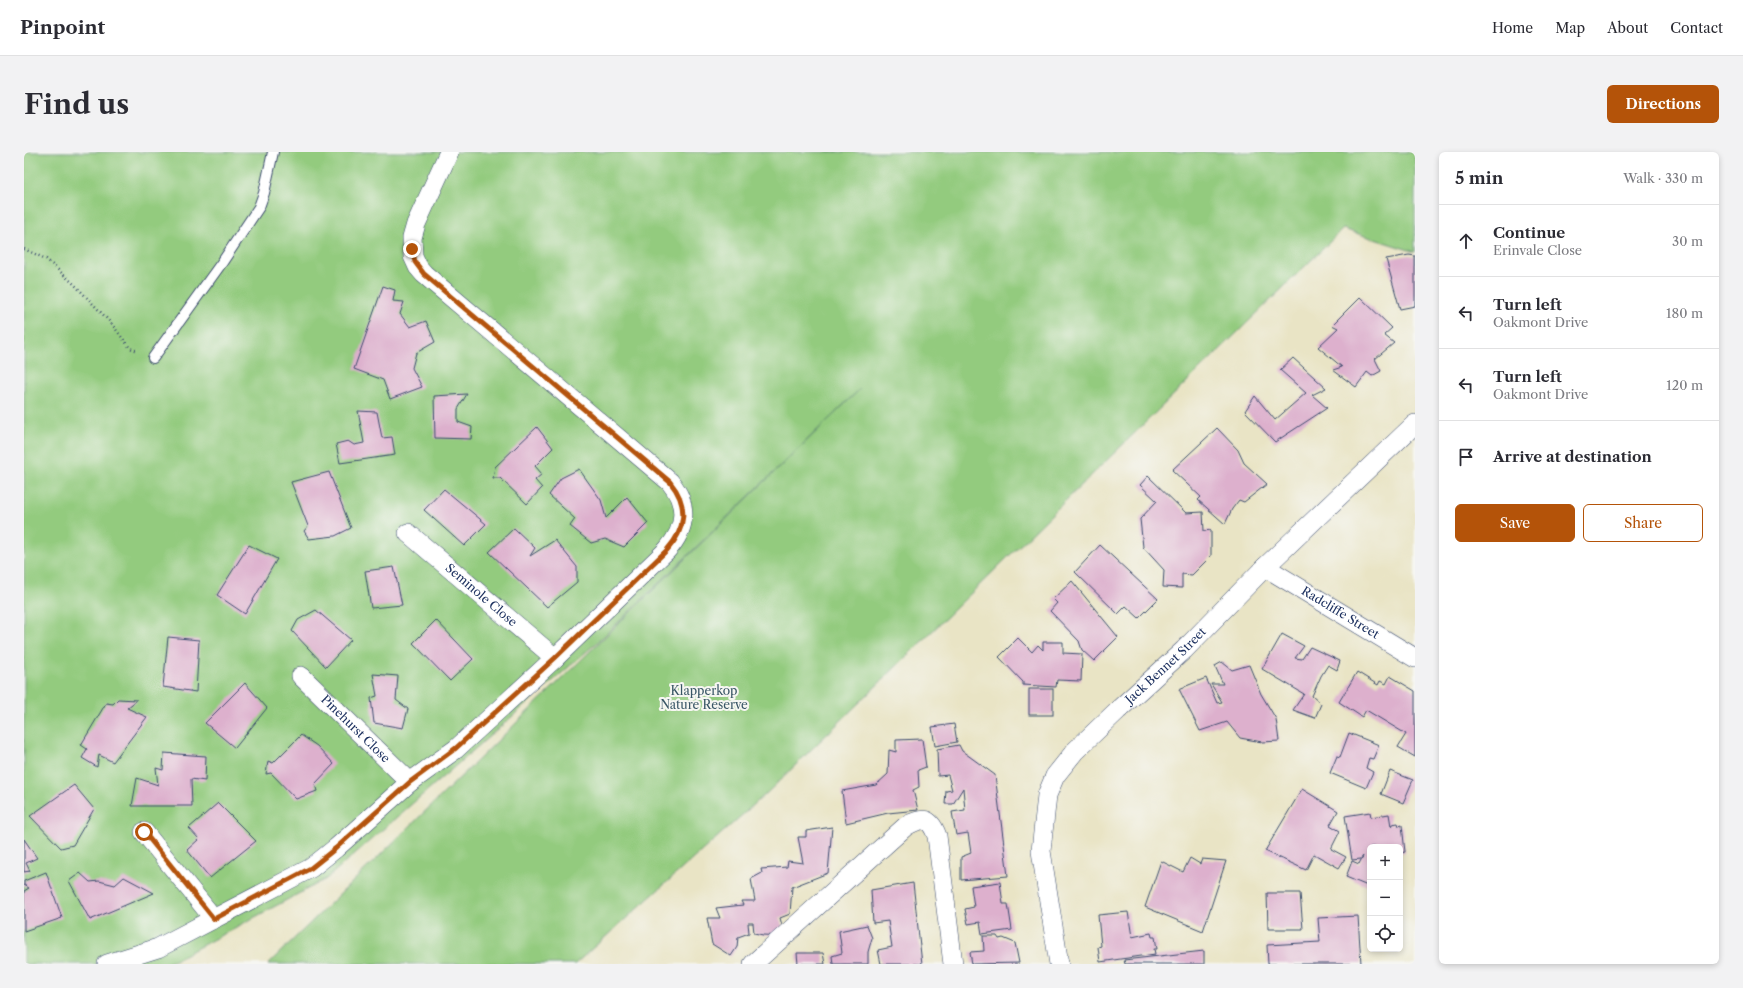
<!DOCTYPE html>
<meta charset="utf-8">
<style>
body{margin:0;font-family:"Libre Caslon Text",serif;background:#f2f2f3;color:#2b2b33}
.controls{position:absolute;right:12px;bottom:12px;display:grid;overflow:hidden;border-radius:6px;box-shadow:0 2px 6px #0003}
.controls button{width:36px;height:36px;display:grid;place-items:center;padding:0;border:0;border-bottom:1px solid #e1e1e2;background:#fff;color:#2b2b33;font:20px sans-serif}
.stop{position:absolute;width:12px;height:12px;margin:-9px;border:3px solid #b45309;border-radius:50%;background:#fff}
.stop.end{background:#b45309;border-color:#fff;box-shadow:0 1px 4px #0008}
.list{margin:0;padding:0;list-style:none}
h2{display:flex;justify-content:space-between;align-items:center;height:52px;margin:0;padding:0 16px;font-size:17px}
h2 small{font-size:13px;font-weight:400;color:#7c7c81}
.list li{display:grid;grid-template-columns:26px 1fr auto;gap:12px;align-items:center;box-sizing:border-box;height:72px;padding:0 16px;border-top:1px solid #e1e1e2}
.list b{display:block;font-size:15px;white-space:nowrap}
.list p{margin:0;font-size:13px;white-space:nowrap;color:#7c7c81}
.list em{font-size:13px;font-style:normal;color:#7c7c81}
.actions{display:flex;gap:8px;padding:12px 16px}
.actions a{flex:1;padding:9px 0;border:1px solid #b45309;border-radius:6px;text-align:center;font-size:14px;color:#b45309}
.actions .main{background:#b45309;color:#fff}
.icon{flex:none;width:22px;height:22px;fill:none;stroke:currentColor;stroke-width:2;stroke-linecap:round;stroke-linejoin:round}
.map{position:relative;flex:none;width:1391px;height:812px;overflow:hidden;border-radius:6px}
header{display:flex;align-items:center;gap:24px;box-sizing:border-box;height:56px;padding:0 20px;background:#fff;border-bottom:1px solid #e1e1e2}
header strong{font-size:19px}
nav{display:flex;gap:22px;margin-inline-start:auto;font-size:14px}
.intro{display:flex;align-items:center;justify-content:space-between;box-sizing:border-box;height:96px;padding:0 24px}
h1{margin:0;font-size:28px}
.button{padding:10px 18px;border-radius:6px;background:#b45309;color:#fff;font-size:14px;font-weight:700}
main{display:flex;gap:24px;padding:0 24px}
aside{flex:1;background:#fff;border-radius:6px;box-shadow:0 2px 6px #0003}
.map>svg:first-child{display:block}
.green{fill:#93cb7e;stroke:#577d6e}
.building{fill:#ddb0cd}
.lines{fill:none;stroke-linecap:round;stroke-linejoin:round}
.lane-casing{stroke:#3a4a6d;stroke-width:12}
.street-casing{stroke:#3a4a6d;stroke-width:20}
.path{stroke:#3a4a6d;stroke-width:2.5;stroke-dasharray:1 3;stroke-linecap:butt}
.lane{stroke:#fff;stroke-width:10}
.street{stroke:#fff;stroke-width:19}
.route{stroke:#b45309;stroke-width:5}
.labels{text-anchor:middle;stroke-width:4;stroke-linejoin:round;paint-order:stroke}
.street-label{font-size:12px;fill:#1b2f5e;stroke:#f6f6f2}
.park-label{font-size:12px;fill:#395666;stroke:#f6f6f2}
</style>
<header>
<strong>Pinpoint</strong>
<nav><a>Home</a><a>Map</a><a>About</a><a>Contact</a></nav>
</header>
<div class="intro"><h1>Find us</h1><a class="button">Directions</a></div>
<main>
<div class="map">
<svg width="1391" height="812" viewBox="0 0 1391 812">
<rect width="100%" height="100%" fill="#f6f6f2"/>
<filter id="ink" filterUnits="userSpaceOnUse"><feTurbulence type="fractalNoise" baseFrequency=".025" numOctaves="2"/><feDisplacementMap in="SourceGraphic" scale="8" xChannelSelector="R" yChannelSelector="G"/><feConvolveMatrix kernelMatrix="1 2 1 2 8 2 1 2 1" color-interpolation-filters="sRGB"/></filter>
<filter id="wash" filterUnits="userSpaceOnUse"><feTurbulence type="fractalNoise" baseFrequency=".012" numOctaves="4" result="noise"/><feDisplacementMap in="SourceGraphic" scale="16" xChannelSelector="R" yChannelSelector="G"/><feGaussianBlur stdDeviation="0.9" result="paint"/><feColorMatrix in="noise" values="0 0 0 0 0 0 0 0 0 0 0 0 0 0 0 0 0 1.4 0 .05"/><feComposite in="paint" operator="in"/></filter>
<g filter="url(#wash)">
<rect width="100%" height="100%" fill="#e9e4c5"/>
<!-- green -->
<polygon class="green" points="0,0 1391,0 1391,100 1319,77 743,641 551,812 244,812 836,237 578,486 302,727 149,809 140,812 0,812"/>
<g id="blocks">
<!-- building -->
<g class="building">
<polygon points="1385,103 1391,104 1391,154 1376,157 1362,107"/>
<polygon points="359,134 371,138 369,149 380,150 376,162 386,175 402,169 411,190 392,201 388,216 398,235 366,247 359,228 330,217"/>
<polygon points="1336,145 1368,176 1360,183 1370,191 1351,207 1357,219 1348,224 1343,220 1332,235 1309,218 1318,215 1294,195 1314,176 1308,173"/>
<polygon points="1269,206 1302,236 1288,243 1303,256 1251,290 1221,259 1231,244 1251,268 1282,241 1256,218"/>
<polygon points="443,242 434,257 434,270 448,275 447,287 411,286 410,244"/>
<polygon points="334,259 353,260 358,286 368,285 371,303 316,311 312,292 324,289 330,293 340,291"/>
<polygon points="513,275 529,296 511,314 518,322 511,328 518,336 503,352 476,326 469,326 471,315"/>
<polygon points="1193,276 1214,298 1220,311 1243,332 1220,350 1215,348 1208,357 1201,372 1174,348 1177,345 1148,318"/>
<polygon points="555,317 577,348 582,366 603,345 624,371 600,395 581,387 567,391 546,374 551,367 525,343 537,326"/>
<polygon points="305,320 327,376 311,384 285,387 280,379 284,374 267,330"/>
<polygon points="1124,324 1162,361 1179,360 1180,379 1187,378 1187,404 1168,423 1158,422 1158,436 1139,435 1140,418 1119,395 1116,367 1133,349 1116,333"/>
<polygon points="420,337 462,372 440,394 400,358"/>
<polygon points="490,376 511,396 506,404 531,388 553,415 553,430 523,455 465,400"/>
<polygon points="225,393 253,407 221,462 193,443"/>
<polygon points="1076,393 1134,447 1115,466 1102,454 1094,462 1051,420"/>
<polygon points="370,415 378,453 347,456 341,419"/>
<polygon points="1048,429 1094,485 1070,509 1058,498 1055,489 1026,459 1033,451 1029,447"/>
<polygon points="292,458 327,488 302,515 268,479 274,468"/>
<polygon points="412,468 449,507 426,529 389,491"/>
<polygon points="1258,482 1280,494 1271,506 1278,507 1286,495 1316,509 1313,518 1304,513 1297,524 1288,544 1297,552 1291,566 1269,558 1280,542 1238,517"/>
<polygon points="144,485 175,488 172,540 139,535"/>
<polygon points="994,486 1008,500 1014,493 1019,498 1019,490 1039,490 1039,501 1058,502 1057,529 1033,528 1032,535 999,533 999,530 975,505"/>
<polygon points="1198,510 1208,518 1225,513 1237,542 1252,567 1255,589 1238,590 1216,586 1203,570 1176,579 1155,537 1182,526 1193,551 1198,550 1187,532 1199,532 1191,514"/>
<polygon points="1333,520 1354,533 1356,529 1362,532 1366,524 1391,539 1391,605 1374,595 1382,582 1342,558 1338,565 1315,550"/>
<polygon points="349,522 374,524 372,548 384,557 379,576 350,571 347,546 353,544"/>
<polygon points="221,531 243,556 211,596 181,571"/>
<rect x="1005" y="537" width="24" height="26"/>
<polygon points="94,547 113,548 103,556 123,565 89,610 75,603 73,615 58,606 63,597 57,593 82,551 89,552"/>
<polygon points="930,572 933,590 911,594 908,575"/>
<polygon points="1325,581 1355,593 1349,607 1345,606 1342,616 1349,620 1342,636 1306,621 1313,604 1316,605"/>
<polygon points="277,583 293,594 310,612 291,632 293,639 272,647 247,621 242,622 244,609 249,611"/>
<polygon points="898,587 902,615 894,618 895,635 889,638 894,658 864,661 822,671 818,639 852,633 864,622 865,598 872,600 872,588"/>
<polygon points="935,593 938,599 971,623 984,724 937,728 937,705 947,701 944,681 932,683 928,660 941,658 939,636 929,652 921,652 922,639 928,638 924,623 914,624 913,597"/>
<polygon points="140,601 182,604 181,629 167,627 168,654 108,654 113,626 134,633 132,616 139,618"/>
<polygon points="1366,619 1389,628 1379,651 1357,642"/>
<polygon points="50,633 70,657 49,693 37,696 6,664"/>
<polygon points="1278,637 1314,659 1306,673 1316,679 1307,697 1322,705 1315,716 1290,702 1282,718 1241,699"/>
<polygon points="194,651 232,689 186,726 163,698 175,687 165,676"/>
<polygon points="1346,660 1347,665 1365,662 1367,674 1368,672 1374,671 1375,674 1378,673 1381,700 1376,701 1376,695 1346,695 1346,705 1343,706 1346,707 1346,735 1322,725 1328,709 1335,712 1339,704 1337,707 1328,708 1321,664"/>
<polygon points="808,675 804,721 768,735 766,762 756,766 761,784 739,783 730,781 729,771 724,771 725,781 714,785 713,795 707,804 688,792 683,766 696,766 692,756 719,753 717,749 731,749 727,727 738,721 737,717 763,715 764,709 779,711 774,685 782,685 782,679"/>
<polygon points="0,687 13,706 2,711 6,719 0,720"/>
<polygon points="1166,706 1176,712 1178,707 1202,709 1179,779 1121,755 1137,709 1159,720"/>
<polygon points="22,720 38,766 0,779 0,739 5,736 0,733 0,729"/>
<polygon points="56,721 66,730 75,729 91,733 100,725 130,741 66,768 45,729"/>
<polygon points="976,730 979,752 984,752 988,778 958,782 956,770 944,772 941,757 950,755 947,734"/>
<polygon points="889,731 898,812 857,812 854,798 868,795 864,769 849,771 847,738"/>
<polygon points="1243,741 1276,741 1279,777 1244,777"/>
<polygon points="1104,760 1108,785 1127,781 1128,785 1131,785 1133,797 1130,797 1131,802 1076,810 1074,795 1077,794 1074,763"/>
<polygon points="1334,764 1337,812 1244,812 1243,793 1296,790 1294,766"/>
<polygon points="843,773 848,786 844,800 844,812 809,812 808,804 818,801 815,779"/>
<polygon points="959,784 973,784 975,787 979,786 991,791 995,811 948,812 946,800 960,799"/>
<polygon points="1180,799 1180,812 1101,812 1100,808"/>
<polygon points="773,801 799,801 801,812 774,812"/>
</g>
</g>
</g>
<g filter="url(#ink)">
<use href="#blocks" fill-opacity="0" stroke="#3a4a6d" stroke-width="1"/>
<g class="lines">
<defs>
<polyline id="lane" points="129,206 199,109 235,55 240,41 249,0"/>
<g id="street">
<path id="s1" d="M384,381L531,506"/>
<path id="s2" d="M1241,415L1391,506"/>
<path id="s3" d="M277,524L386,630"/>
<polyline points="120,680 190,767"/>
<path d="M83,812L134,796L287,716L312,696L386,630L432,597L531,506L643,398C662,377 665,353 646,330L400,122L394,115L389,104L388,86L392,72L425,0"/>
<path d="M729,812L882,674C899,665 906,665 913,684L929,812"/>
<path id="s4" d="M1035,812L1017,699L1023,643L1031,624L1051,599L1094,558L1160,498L1241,415L1391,272"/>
</g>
</defs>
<!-- lane casing -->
<use href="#lane" class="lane-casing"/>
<!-- street casing -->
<use href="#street" class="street-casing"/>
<!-- path -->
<polyline class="path" points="0,97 22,107 50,132 87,171 106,196 114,199"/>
<!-- lane -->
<use href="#lane" class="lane"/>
<!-- street -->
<use href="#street" class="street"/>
</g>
</g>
<g class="lines" filter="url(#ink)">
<!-- route -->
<path class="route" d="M120,680L190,767L287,716L312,696L386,630L432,596L531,506L643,398C662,377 665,353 646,330L400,122L391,110L388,97"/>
</g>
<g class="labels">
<!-- street labels -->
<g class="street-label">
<text dy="4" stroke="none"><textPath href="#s1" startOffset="96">Seminole Close</textPath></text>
<text dy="4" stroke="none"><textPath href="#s2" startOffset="88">Radcliffe Street</textPath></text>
<text dy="4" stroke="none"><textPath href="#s4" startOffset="348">Jack Bennet Street</textPath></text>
<text dy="4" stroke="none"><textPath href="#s3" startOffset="76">Pinehurst Close</textPath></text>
</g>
<!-- park labels -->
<g class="park-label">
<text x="680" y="543">Klapperkop<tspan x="680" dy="14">Nature Reserve</tspan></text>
</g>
</g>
</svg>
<div class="controls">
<button>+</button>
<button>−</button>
<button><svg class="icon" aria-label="locate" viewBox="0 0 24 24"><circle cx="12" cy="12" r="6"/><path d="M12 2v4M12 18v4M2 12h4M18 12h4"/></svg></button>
</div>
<div class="stop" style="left:120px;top:680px"></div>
<div class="stop end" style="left:388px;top:97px"></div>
</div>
<aside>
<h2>5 min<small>Walk · 330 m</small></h2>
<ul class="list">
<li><svg class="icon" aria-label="ahead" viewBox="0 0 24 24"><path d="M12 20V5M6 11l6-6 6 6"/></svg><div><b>Continue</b><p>Erinvale Close</p></div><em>30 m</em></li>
<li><svg class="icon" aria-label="left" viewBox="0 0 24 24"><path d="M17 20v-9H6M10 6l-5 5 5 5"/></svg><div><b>Turn left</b><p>Oakmont Drive</p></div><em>180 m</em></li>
<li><svg class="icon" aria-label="left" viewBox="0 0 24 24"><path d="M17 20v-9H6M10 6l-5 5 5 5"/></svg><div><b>Turn left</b><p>Oakmont Drive</p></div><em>120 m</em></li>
<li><svg class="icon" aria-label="arrive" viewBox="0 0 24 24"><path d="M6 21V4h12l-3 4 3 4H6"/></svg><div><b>Arrive at destination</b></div></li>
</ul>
<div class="actions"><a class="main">Save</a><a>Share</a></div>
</aside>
</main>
